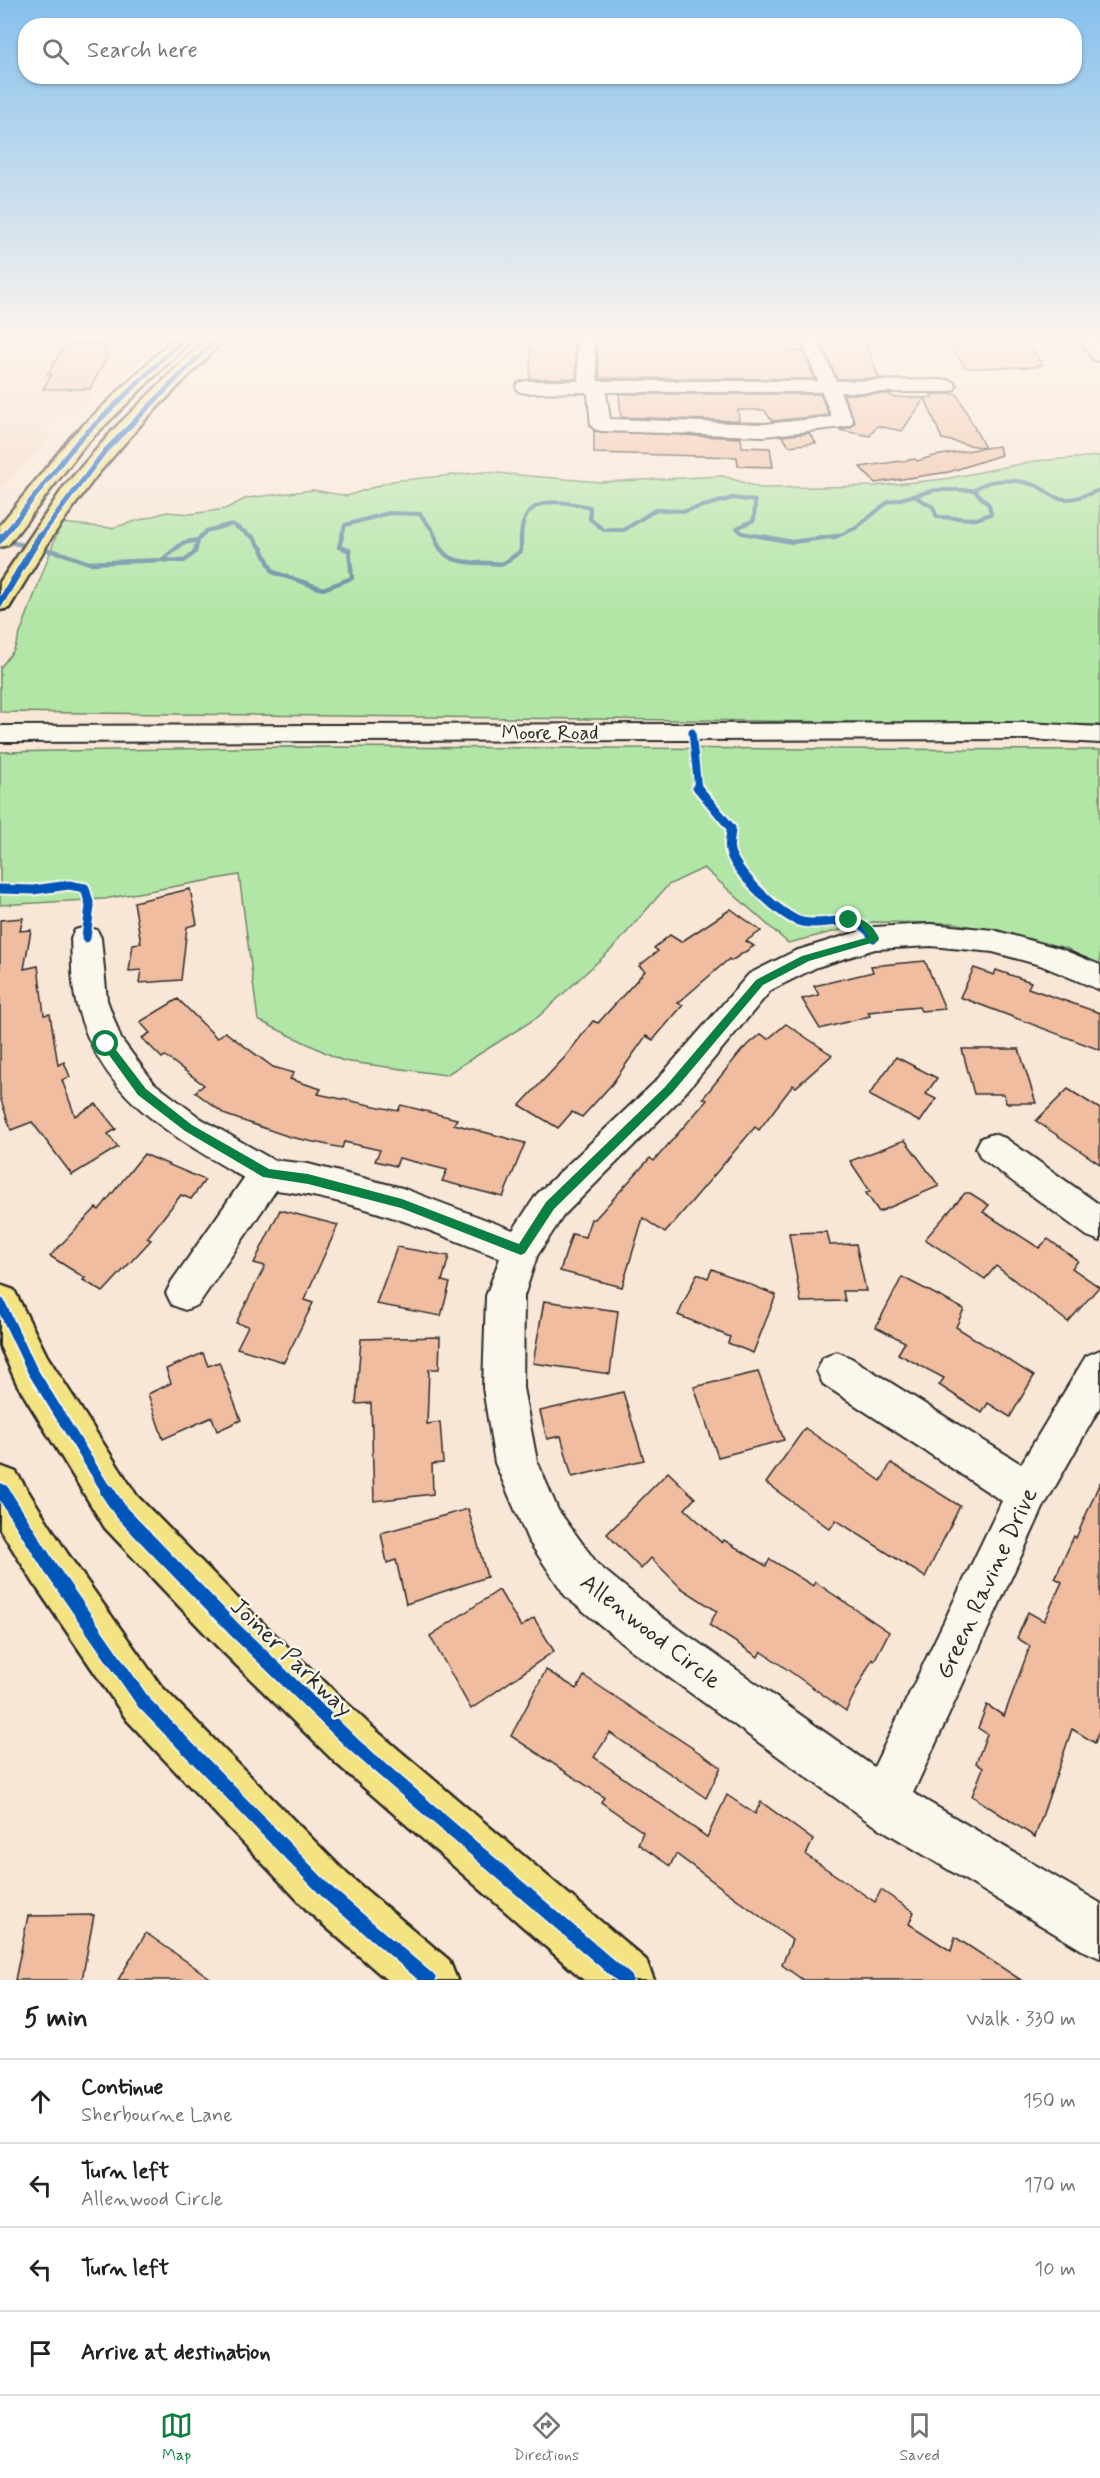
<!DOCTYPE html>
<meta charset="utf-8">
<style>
body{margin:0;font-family:Mynerve,sans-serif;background:#f6f6f6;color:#222}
.stop{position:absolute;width:18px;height:18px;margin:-14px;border:4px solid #0b8043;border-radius:50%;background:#fff}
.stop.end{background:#0b8043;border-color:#fff;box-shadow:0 2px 6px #0008}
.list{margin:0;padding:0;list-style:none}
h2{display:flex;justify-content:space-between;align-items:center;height:78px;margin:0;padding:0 24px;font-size:26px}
h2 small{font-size:20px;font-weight:400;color:#767676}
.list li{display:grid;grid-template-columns:39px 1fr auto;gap:18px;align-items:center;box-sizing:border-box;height:84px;padding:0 24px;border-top:2px solid #e0e0e0}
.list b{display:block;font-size:22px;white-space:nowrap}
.list p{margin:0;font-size:20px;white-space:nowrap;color:#767676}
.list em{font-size:20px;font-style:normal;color:#767676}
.icon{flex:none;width:33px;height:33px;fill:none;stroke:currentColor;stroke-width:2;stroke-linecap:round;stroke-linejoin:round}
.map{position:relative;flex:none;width:1100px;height:1980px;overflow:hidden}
.search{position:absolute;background:#fff;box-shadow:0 2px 4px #0004;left:18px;right:18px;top:18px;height:66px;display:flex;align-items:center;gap:15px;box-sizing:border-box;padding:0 21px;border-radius:24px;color:#767676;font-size:22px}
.sheet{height:414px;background:#fff}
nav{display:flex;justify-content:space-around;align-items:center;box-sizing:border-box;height:84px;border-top:2px solid #e0e0e0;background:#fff;font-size:16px;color:#767676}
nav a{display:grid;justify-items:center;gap:3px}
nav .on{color:#0b8043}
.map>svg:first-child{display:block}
.built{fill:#f6dac6}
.green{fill:#b2e6a7;stroke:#6e8869;stroke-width:1.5}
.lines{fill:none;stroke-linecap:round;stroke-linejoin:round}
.stream-far1{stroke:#6a8fa4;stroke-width:4}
.stream{stroke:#6a8fa4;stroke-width:4.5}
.building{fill:#f0bda1;stroke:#2b2b2b;stroke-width:1.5}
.minor-casing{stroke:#2b2b2b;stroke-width:4}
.major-casing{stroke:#2b2b2b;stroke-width:5}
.minor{fill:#fbf7ec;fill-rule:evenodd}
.major{fill:#f4e382;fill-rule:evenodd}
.cycleway-far4-casing{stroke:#fbf7ec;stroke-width:8}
.cycleway-far3-casing{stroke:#fbf7ec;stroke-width:10}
.cycleway-far2-casing{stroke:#fbf7ec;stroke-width:13}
.cycleway-far1-casing{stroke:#fbf7ec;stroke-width:14}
.cycleway-casing{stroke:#fbf7ec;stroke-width:17}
.cycleway-far4{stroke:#0057b8;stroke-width:5}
.cycleway-far3{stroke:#0057b8;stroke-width:7}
.cycleway-far2{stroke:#0057b8;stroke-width:9}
.cycleway-far1{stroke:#0057b8;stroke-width:10}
.cycleway{stroke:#0057b8;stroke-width:14}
.route{fill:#0b8043}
.labels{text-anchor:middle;stroke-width:5;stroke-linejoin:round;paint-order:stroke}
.street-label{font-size:20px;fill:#2b2b2b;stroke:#fbf7ec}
.near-street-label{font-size:24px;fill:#2b2b2b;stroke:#fbf7ec}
</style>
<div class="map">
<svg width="1100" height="1980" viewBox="0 0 1100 1980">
<rect width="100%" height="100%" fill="#f8e6d6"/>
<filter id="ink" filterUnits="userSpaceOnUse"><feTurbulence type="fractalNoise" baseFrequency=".0167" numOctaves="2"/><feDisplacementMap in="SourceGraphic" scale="12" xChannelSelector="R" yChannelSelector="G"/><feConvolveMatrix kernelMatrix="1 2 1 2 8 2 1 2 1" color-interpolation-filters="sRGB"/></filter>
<g filter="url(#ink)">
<!-- built -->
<polygon class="built" points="0,340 164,340 108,393 91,393 90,395 93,395 73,417 55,415 38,433 52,435 0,490"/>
<!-- green -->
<g class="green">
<polygon points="1100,456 1100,725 0,712 0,668 14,650 61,523 112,528 167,512 190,514 225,509 247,498 313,490 347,496 392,481 485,472 600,482 723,476 760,488 875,486 945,479 1035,461"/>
<polygon points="285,747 1100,750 1100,967 1066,948 954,923 873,922 788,943 704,868 668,885 615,946 538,1017 446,1075 343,1061 258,1020 239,875 104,899 0,905 0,752"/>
</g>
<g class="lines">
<!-- stream-far1 -->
<g class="stream-far1">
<polyline points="916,497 933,507 937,517 976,519 991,514 989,505 974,490"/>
<polyline points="200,538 206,531 232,524 254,538"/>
<polyline points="341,538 345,525 389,513 420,514 433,531 435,538"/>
<path d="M521,538C522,494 559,500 590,507V519L604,530H624L655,510L685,511L733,498L755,501L754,520L737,528L742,533L770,538"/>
<path d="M833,538L856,528L888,502L936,490H974C989,477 1019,479 1037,486C1044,489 1051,496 1058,498C1072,502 1087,494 1100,490"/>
</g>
<!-- stream -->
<g class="stream">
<polyline points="252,536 262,549 273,572 323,589 352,578 349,550 339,547 342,536"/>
<path d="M435,536C443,569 474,561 503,564L521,551V536"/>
<polyline points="761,536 792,542 837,536"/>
<polyline points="0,540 61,553 89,563 162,560 183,543 198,540 201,536"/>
<polyline points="162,560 184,561 195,552 198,540"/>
</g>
</g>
<!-- building -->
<g class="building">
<polygon points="531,337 574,337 577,378 530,379"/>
<polygon points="595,337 784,337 787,351 803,351 815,379 600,378"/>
<polygon points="819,337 864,337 879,378 883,378 837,379"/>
<polygon points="944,337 1023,337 1043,365 1036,365 1037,367 966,368"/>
<polygon points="66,344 108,344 102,355 108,355 90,389 43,389 52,374 47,374"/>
<polygon points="619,394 820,394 829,415 772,421 764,410 738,410 739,421 621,417"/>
<polygon points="843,394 890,394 892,397 925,398 902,431 877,426 870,436 839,430 851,427 855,422"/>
<polygon points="931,394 957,394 985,448 999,446 1001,455 949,472 875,483 860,467 915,459 917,461 934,456 984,448 942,439 925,398 932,397"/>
<polygon points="594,431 741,438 742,447 770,448 773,467 738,466 737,457 594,453"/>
<polygon points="809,433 816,443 789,446 782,436"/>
<polygon points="190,889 197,924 187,927 181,980 139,983 141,970 129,971 133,944 141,943 134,902"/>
<polygon points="731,909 761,931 746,941 754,946 731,961 729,959 678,1003 683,1005 653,1040 646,1036 612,1084 582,1117 572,1112 558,1128 520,1105 565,1057 593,1021 598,1023 645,971 639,966 658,951 654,948 670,935 681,942"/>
<polygon points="23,918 20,931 31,930 24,969 38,966 44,1015 50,1014 58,1065 64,1062 70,1077 62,1080 75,1116 96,1104 116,1129 108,1134 118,1147 72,1175 32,1122 11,1130 0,1097 0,920"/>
<polygon points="925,961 945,1009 921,1011 919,1007 868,1012 870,1016 820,1029 802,999 819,995 814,986 873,972 871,966"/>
<polygon points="974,968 994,975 996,970 1031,982 1028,988 1100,1013 1100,1050 960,997"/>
<polygon points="178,999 217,1038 225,1032 273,1067 294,1073 290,1079 321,1089 318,1094 398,1111 401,1105 457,1119 454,1124 525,1143 503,1197 442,1181 447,1170 399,1158 396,1166 375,1161 380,1150 344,1142 342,1148 290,1137 226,1115 195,1092 204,1085 165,1056 162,1058 142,1038 150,1033 140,1022"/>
<polygon points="786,1024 832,1055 796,1087 793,1085 759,1130 755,1127 665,1233 643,1218 622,1287 560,1271 572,1234 585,1237 591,1219 595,1219 650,1158 654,1161 707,1100 703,1098 742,1050 761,1034 768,1039"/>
<polygon points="962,1049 1019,1049 1036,1103 1006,1103 1004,1094 974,1094"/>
<polygon points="896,1057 937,1078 926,1094 936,1099 920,1122 869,1095"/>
<polygon points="1068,1089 1100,1109 1100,1164 1036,1121"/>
<polygon points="905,1140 939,1186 879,1212 866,1193 870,1191 850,1161"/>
<polygon points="144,1154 205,1180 191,1199 181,1195 147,1238 151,1240 103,1292 83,1280 85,1278 50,1256 96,1208 99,1210"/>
<polygon points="965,1193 970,1193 989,1205 983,1212 1039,1248 1048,1239 1078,1261 1072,1268 1099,1287 1068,1322 996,1266 985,1279 925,1239"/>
<polygon points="280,1210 338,1225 304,1300 313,1303 284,1362 237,1348 248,1326 236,1323 265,1266 254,1263"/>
<polygon points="827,1232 830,1245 856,1244 866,1291 843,1291 845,1301 801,1302 789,1233"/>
<polygon points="397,1247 449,1256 442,1281 450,1283 441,1316 376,1304"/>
<polygon points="712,1269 776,1295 753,1353 728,1343 730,1337 678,1315 697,1274 708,1278"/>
<polygon points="902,1277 964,1309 956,1327 1034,1376 1010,1417 988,1403 982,1413 939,1385 944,1378 898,1354 905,1342 876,1327"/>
<polygon points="544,1301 618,1311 610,1374 533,1363"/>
<polygon points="440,1337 439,1369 429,1369 427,1424 440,1422 443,1463 432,1464 433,1494 374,1501 371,1403 356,1404 361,1339"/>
<polygon points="203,1353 208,1366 219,1362 241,1420 217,1431 212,1417 163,1439 148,1394 171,1383 166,1369"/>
<polygon points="758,1372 784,1440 718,1457 694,1387"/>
<polygon points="623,1392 644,1460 572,1477 561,1436 547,1439 540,1411"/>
<polygon points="805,1428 881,1481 891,1463 960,1506 925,1577 836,1520 830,1529 766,1483"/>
<polygon points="668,1472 695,1498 685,1509 722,1543 724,1540 766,1566 770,1559 813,1586 815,1582 889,1632 874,1661 872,1659 846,1711 761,1651 758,1657 709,1625 717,1611 681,1588 651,1558 641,1569 607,1534"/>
<polygon points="1100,1482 1100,1727 1095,1743 1072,1729 1035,1837 972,1796 983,1768 976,1763 987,1734 978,1728 987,1705 1004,1716 1030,1646 1017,1638 1028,1612 1044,1621 1062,1582 1055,1578 1074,1536 1076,1538"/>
<polygon points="468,1509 487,1577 406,1604 396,1560 387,1563 381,1533"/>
<polygon points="499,1590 521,1627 534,1618 554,1651 471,1709 430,1636"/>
<polygon points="546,1670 577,1689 584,1676 721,1767 706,1798 610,1733 594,1757 707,1837 727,1795 755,1814 761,1802 813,1840 806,1855 875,1902 881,1890 914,1912 909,1924 951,1951 955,1937 1021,1980 803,1980 782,1965 792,1940 676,1854 670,1866 638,1844 643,1832 601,1802 604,1797 511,1736"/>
<polygon points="94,1915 82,1980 15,1980 28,1916"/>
<polygon points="146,1933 213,1980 118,1980"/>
</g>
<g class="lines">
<defs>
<g id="minor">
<path d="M576,337H593L598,381H818L800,337H817L836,381L947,380L954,382L956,386L954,390L947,392H840L853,421L850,425L843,427L765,436L601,431L594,429L591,425L588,394L585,392L525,393L518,391L516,387L518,383L525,381H579ZM606,392H822L832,417L765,424L610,419Z"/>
<polygon points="1078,337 1095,337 1100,344 1100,361 1094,360"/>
<polygon points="1027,723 1100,727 1100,743 1027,739 0,742 0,726"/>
<path d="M931,924L993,930L1061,949L1100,965V990L1040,965L993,952L931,946L875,949L817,967L771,990L680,1099L563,1216L537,1256L524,1296L523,1388L537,1461L558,1510L598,1565L662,1617L874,1767L1002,1501L823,1384L817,1371L823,1358L837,1352L851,1358L1021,1464L1086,1356L1100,1350V1407L1043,1508L913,1793L1100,1903V1958L1082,1950L866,1820L630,1649L566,1597L528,1540L495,1463L483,1388L486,1296L500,1258C425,1228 356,1200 276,1190L198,1305L185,1310L172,1305L166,1293L172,1281L244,1178C166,1132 100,1097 76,1002C71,982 72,958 71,938L75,930L86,927L97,930L101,938L107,1000L121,1039L154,1083L200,1118L273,1160L308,1164L402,1188L513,1230L537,1194L656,1081L749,974L795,951L874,927Z"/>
<polygon points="993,1134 1005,1138 1100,1205 1100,1241 1087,1236 981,1158 976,1148 981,1138"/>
</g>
<g id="major">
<polygon points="175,337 194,337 85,445 8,545 0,547 0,525 71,437"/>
<polygon points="208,337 227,337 142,423 96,476 53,535 9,608 0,610 0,582 64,487 116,427"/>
<polygon points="0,1285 14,1290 47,1356 137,1496 252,1613 373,1728 646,1960 654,1980 584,1980 337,1764 218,1647 105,1528 17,1384 0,1346"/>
<polygon points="0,1466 16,1472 67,1553 161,1686 348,1875 449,1960 457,1980 387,1980 310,1913 127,1720 35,1585 0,1529"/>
</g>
</defs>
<!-- minor casing -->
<use href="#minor" class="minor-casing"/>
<!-- major casing -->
<use href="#major" class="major-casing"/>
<!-- minor -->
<use href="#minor" class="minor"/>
<!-- major -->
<use href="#major" class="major"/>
<defs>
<g id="cycleway-far4">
<polyline points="2,538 78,441 185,337"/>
<polyline points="39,538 105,451 218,337"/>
</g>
<g id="cycleway-far3">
<polyline points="0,540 3,536"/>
<polyline points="0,603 40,536"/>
<polyline points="692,732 698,789"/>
</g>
<g id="cycleway-far2">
<path d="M697,787L731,828C731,836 728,844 730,851C734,871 782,918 802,922C831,928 853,907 874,938"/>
<polyline points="0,889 33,890 69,885 85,888 90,906 86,938"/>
</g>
<g id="cycleway-far1">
<polyline points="0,1303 32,1370 108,1493"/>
<polyline points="0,1488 3,1493"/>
</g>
<g id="cycleway">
<polyline points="2,1491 51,1569 144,1703 329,1894 429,1980"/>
<polyline points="107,1491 121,1512 235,1630 355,1746 626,1980"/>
</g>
</defs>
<!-- cycleway-far4 casing -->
<use href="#cycleway-far4" class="cycleway-far4-casing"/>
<!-- cycleway-far3 casing -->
<use href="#cycleway-far3" class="cycleway-far3-casing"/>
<!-- cycleway-far2 casing -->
<use href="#cycleway-far2" class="cycleway-far2-casing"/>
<!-- cycleway-far1 casing -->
<use href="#cycleway-far1" class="cycleway-far1-casing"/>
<!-- cycleway casing -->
<use href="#cycleway" class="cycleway-casing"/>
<!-- cycleway-far4 -->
<use href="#cycleway-far4" class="cycleway-far4"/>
<!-- cycleway-far3 -->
<use href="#cycleway-far3" class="cycleway-far3"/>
<!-- cycleway-far2 -->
<use href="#cycleway-far2" class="cycleway-far2"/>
<!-- cycleway-far1 -->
<use href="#cycleway-far1" class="cycleway-far1"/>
<!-- cycleway -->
<use href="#cycleway" class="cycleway"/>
</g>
</g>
<!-- sky -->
<linearGradient id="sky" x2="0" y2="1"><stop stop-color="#86c0ed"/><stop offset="0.55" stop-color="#fcf4ed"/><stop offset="1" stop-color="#fcf4ed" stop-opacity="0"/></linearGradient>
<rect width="1100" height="614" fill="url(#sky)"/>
<!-- route -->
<path class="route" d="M849,917C866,920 871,923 879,938L878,941L809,961L763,985L672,1093L554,1209L525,1253L521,1255L401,1208L308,1184L263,1177L185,1131L138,1095L101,1044L103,1042H110L146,1089L192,1125L269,1169L308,1174L402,1199L519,1244L546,1202L665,1087L756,980L802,956L869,937L860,925L845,923V918Z"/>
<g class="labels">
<!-- street labels -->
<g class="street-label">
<text x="550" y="739">Moore Road</text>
</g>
<!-- near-street labels -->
<g class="near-street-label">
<text transform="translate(986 1583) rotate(-65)" y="8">Green Ravine Drive</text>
<text transform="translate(651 1631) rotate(38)" y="8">Allenwood Circle</text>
<text transform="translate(292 1657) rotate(44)" y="8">Joiner Parkway</text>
</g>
</g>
</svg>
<div class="stop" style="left:106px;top:1044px"></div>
<div class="stop end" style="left:849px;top:920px"></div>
<div class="search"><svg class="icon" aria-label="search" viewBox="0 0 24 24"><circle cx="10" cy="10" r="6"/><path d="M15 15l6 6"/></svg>Search here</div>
</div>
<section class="sheet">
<h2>5 min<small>Walk · 330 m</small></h2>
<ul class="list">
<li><svg class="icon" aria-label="ahead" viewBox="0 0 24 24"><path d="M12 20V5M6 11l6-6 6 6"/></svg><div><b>Continue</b><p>Sherbourne Lane</p></div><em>150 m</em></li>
<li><svg class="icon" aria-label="left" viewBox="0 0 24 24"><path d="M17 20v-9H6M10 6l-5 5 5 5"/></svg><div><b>Turn left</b><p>Allenwood Circle</p></div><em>170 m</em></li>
<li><svg class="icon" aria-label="left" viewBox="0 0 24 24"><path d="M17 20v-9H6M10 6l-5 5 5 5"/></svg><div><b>Turn left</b></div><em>10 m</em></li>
<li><svg class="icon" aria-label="arrive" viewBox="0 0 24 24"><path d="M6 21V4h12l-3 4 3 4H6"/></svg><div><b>Arrive at destination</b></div></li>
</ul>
</section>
<nav>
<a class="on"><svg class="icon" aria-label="map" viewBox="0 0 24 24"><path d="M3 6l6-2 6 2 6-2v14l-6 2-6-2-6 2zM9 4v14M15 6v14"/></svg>Map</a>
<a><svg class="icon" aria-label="directions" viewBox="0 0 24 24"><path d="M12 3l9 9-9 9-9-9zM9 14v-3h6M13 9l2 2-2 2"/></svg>Directions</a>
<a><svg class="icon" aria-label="saved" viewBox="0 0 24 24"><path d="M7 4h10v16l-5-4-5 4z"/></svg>Saved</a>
</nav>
